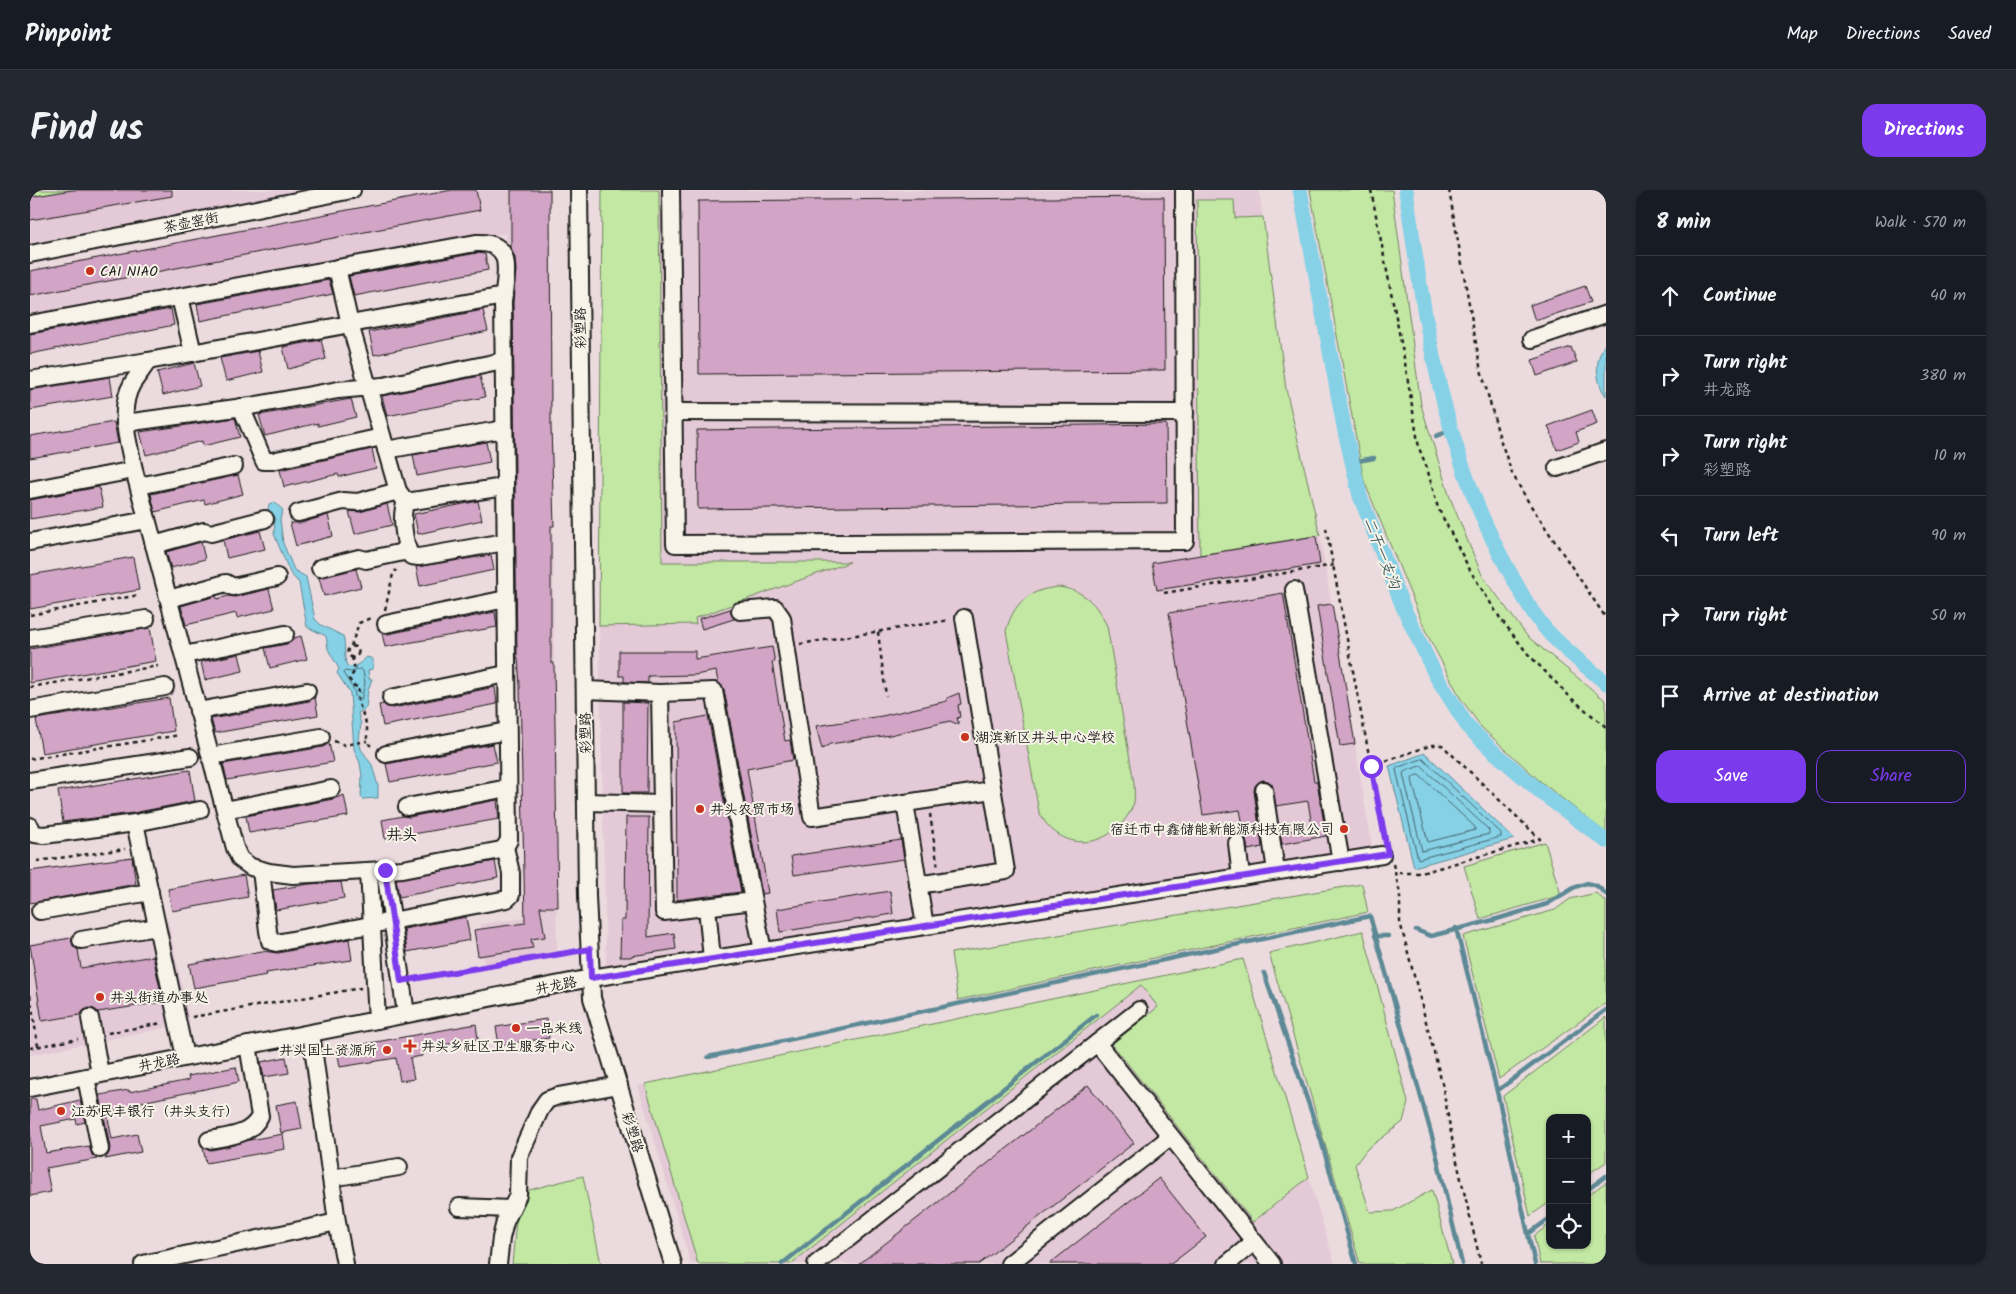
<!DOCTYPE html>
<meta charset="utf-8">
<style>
body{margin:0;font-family:Kalam,"LXGW WenKai TC",sans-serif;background:#242831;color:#f1f3f6}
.controls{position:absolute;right:15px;bottom:15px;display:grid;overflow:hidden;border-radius:10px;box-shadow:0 1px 4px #0004}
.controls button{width:45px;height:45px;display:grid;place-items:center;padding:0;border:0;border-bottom:1px solid #363941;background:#171b24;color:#f1f3f6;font:25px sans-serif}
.stop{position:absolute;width:15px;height:15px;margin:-11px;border:4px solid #7c3aed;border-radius:50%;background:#fff}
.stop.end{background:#7c3aed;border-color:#fff;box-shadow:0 1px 5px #0008}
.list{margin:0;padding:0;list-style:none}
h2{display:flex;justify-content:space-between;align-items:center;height:65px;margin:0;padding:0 20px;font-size:21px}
h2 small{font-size:16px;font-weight:400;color:#9ea1a6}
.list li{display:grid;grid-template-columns:32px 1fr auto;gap:15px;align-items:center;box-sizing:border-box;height:80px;padding:0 20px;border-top:1px solid #363941}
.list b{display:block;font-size:19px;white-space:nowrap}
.list p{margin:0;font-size:16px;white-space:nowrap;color:#9ea1a6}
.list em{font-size:16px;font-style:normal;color:#9ea1a6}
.actions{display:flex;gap:10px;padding:15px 20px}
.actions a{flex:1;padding:11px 0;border:1px solid #7c3aed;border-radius:15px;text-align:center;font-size:18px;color:#7c3aed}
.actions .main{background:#7c3aed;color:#fff}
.icon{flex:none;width:28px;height:28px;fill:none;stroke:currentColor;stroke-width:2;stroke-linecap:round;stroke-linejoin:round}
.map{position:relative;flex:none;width:1576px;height:1074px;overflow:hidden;border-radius:15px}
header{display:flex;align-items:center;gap:30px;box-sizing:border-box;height:70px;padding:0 25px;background:#171b24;border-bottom:1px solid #363941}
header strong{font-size:24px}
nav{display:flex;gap:28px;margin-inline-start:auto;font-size:18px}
.intro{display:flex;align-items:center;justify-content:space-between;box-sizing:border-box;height:120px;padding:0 30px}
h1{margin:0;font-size:35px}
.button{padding:12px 22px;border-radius:15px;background:#7c3aed;color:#fff;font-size:18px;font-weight:700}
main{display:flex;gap:30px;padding:0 30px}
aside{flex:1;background:#171b24;border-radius:15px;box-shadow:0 1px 4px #0004}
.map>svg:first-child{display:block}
.built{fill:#e4cad6}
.green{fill:#c2e8a3;stroke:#6f8260}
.water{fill:#86d1e6;stroke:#5c8995}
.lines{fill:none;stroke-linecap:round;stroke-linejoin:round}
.shore{stroke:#46646d;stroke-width:1}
.stream{stroke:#5c8995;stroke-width:4.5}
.canal{stroke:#86d1e6;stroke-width:15}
.building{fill:#d2a4c5;stroke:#1c1c1c}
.minor-casing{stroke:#1c1c1c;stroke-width:20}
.path{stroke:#1c1c1c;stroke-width:2.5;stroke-dasharray:4 4;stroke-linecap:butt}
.minor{stroke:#f7f3e8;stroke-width:16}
.route{stroke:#7c3aed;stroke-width:6}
.poi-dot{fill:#c8321e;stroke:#f7f3e8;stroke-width:2}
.labels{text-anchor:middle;stroke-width:4;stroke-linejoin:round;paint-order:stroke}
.street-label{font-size:14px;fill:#1c1c1c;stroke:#f7f3e8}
.poi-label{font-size:14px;fill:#1c1c1c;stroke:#f7f3e8;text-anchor:start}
.water-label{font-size:15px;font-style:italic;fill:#415b63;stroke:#f7f3e8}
.quarter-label{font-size:16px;fill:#1c1c1c;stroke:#f7f3e8}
</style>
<header>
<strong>Pinpoint</strong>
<nav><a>Map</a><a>Directions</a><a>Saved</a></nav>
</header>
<div class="intro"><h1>Find us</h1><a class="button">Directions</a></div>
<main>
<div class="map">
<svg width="1576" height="1074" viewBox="0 0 1576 1074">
<rect width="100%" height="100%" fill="#ecdbde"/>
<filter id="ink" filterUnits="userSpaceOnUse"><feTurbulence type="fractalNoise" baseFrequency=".02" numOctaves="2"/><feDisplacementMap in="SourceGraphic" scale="10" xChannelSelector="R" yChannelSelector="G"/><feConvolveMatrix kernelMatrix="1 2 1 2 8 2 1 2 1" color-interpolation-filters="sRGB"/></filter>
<g filter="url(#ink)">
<!-- built -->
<g class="built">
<polygon points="85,0 274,0 0,53 0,15"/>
<polygon points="418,0 520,0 527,764 520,768 454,778 451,734 495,728 476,43 0,130 0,80"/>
<polygon points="572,0 1229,0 1256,199 1290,345 1342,656 576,779 569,436"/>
<polygon points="138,730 160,833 0,865 0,753"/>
<polygon points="1213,769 1305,1074 661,1074 608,896"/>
</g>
<!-- green -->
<g class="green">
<polygon points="0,0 75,0 0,15"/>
<polygon points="572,0 629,0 632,372 820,372 665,428 666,434 569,436"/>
<polygon points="1280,0 1362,0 1391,215 1419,305 1439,354 1452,385 1497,446 1576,511 1576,643 1510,591 1452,538 1431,509 1396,442 1334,291"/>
<polygon points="1167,10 1204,10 1205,28 1233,27 1256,199 1290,345 1170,365"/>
<path d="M1028,397C1054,400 1066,413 1077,436L1104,593C1104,599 1105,606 1104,612C1102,620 1097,627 1092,633C1066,662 1026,657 1009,622L976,441C984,412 999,400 1028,397Z"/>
<polygon points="1515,652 1531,705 1450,729 1434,676"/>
<polygon points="1332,694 1338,722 928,810 921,763"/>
<polygon points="1566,703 1576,712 1576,813 1469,889 1433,746 1525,720 1540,709"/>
<polygon points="1333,741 1378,912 1373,932 1337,959 1325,975 1340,1022 1363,1021 1402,1000 1422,1074 1330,1074 1239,763"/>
<polygon points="1213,769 1279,987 1223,1032 1082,854 1128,817 1111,795 761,1074 668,1074 615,894"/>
<polygon points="1576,827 1576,972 1557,985 1557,928 1520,928 1520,1012 1500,1026 1473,906"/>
<polygon points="553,986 571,1074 482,1074 486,1031 499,1000"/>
<polygon points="1576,992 1576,1074 1510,1074 1504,1046 1520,1034 1520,1055 1557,1055 1557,1006"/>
</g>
<!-- water -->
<g class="water">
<path d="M1576,153V206C1565,191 1564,169 1576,153Z"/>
<path d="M244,312L253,320L250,329L253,353L264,380L276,387L285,429L291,435L313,446C316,456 313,466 317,476C325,479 331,472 337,467L343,469V479L338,480L339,489H342L338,500L336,518L328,523L331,534L329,551L331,559L342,575L348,596V608L333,609L331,606L332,586L330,573L324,559L320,503L307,483L309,479L298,459L296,446L277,437L269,393L260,383L244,344L245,327L238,320L239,314Z"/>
<polygon points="1395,563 1484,649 1384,677 1359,576"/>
</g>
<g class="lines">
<!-- shore -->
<g class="shore">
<polygon points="331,479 333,481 335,493 331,510 329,512 326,510 324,500 313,483 315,481 321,482"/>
<polygon points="1393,569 1471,643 1471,647 1388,669 1366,580 1367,578"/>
<polygon points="1391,576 1459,640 1459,644 1392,661 1373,584 1374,582"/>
<polygon points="1389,585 1445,637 1445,640 1398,652 1382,590 1383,587"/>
</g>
<!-- stream -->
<g class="stream">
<polyline points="1406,246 1422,240"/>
<polyline points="1322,272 1344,268"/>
<polyline points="1426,738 1467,901 1498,1044"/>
<polyline points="1386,740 1401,746 1467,729 1517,714 1543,698 1557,693 1567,696 1576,704"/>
<polyline points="1345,746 1358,746"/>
<polyline points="1234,783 1291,950 1326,1074"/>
<polyline points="678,867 1340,726 1403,950 1432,1074"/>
<polyline points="1467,901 1576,820"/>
<polyline points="1557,1000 1576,986"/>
<polyline points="752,1074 1066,825"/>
<polyline points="1505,1074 1498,1044 1520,1028"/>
</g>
<!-- canal -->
<g class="canal">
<polyline points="1270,0 1314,237 1330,306 1373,417 1406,486 1438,537 1462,560 1513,604 1576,651"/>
<path d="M1376,0C1394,129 1413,263 1478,379C1490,401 1502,424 1519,443C1536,461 1557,477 1576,493"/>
</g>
</g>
<!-- building -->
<g class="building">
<polygon points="42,0 142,0 142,6 0,30 0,7"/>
<polygon points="422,0 446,0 450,20 0,106 0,81"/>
<polygon points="481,0 520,0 521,237 524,336 521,336 521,473 524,473 528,717 510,717 515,747 501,749 503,758 448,766 444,740 495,733 490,495 488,468 487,468 483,112 486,80 485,68 479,55 481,55"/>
<polygon points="1134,7 1135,180 669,184 668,11"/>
<polygon points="447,63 455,64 458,80 324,106 319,86"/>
<polygon points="299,90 303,104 170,131 167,114"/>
<polygon points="1555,96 1561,112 1505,131 1500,115"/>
<polygon points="141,119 144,135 0,164 0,144"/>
<polygon points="453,120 458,141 344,165 339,142"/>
<polygon points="291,150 296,169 258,179 253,157"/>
<polygon points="1541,157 1547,172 1507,186 1502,170"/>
<polygon points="228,161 233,182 196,191 190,168"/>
<polygon points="164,173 170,196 133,205 127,182"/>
<polygon points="450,186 455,207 357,226 352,206"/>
<polygon points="80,187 83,206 0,220 0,200"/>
<polygon points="321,209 326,227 288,236 288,233 235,246 229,225"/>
<polygon points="1562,220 1567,234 1546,242 1549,252 1527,260 1518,236"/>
<polygon points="205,228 210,247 173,256 172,251 116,265 110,242"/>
<polygon points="84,232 88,253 0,268 0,246"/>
<polygon points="1136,234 1137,313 668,319 667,240"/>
<polygon points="456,252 460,272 387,286 383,265"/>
<polygon points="342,259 346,278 309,287 308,284 254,297 250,280"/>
<polygon points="208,285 213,304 175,314 174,310 125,322 121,304"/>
<polygon points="69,297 73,317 0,329 0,310"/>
<polygon points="448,311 452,330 388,344 384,324"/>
<polygon points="357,314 362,335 325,344 319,321 330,322"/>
<polygon points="298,325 303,346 266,356 260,333 271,333"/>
<polygon points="230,341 235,359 197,368 193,350"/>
<polygon points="1286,346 1290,374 1127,400 1122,373"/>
<polygon points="171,352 175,369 141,378 136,362"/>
<polygon points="461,365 464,380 390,396 386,377"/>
<polygon points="103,367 109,400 0,419 0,385"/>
<polygon points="326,379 331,397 294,406 289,388"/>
<polygon points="239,399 244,419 207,428 206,423 156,435 151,416 186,406 187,409 198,406 205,407"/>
<polygon points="1253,403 1284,591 1287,591 1296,646 1252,654 1250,643 1282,637 1278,611 1246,616 1242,594 1238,591 1232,590 1225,596 1224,601 1232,657 1218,660 1210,620 1173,625 1139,423"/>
<polygon points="1302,414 1325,554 1310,556 1287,416"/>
<polygon points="700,419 704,429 672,439 669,429"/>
<polygon points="465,422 467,437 355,457 352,443 358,444"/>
<polygon points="120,438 126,471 0,493 0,459"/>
<polygon points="271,446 277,469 240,478 235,458 257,454 264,448"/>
<polygon points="742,457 745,472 742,472 755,551 760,550 763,570 717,579 738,703 732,704 694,499 688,492 686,481 665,485 618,486 618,493 594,492 594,486 589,486 589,461 665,461 665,469"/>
<polygon points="209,464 213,481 175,490 171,472"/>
<polygon points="465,497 467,514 353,536 349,515 353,514 357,517 363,518"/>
<polygon points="929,503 931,514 928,515 930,527 927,528 929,535 920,531 860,545 800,554 792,559 786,536 852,526 917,511 917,508"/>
<polygon points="285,507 288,525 185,543 181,529 279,511"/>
<polygon points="139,508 144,541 12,563 6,529"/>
<polygon points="593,512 618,513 617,603 593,603"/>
<polygon points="678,526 711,702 647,710 646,532"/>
<polygon points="299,553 303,572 197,590 193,574 293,557"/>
<polygon points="463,554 467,572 360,592 356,574"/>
<polygon points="160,580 165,611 103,623 33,632 28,601"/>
<polygon points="314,605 318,626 219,643 216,626 303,609"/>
<polygon points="467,610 469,629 355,649 352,630 373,626 379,627"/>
<polygon points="596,627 619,627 618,747 644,743 646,759 601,766 601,767 590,767 591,730 595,730"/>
<polygon points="871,650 874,669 764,685 761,666"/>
<polygon points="102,667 106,694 0,713 0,681"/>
<polygon points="465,671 468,688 369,707 366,689"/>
<polygon points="214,685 218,707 142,721 138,699"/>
<polygon points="311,692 314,708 246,720 243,700 279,694"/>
<polygon points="860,701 863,724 750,742 747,719"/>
<polygon points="436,727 440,750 377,762 374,739"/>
<polygon points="41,748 43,756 48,760 51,778 123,766 133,812 68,822 64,819 59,818 54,820 50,825 12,831 0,755"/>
<polygon points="319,749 322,770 236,783 237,785 164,798 159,774 232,761 248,763"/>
<polygon points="516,829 519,848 469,855 466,837"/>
<polygon points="446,834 448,849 391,859 392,866 380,868 384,889 370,891 366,868 310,877 307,859"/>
<polygon points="256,867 259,883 234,887 231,872"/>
<polygon points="206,877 209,892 102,914 102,918 77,923 82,949 107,944 111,962 75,969 79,963 80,958 70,905 99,900 99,902 159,890 158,886"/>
<polygon points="1058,895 1104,953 949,1074 829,1074"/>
<polygon points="0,909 6,909 8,920 50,910 55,932 47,934 46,929 11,936 16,963 59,956 62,965 67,969 16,978 21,1002 0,1006"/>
<polygon points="267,911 272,939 251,943 246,915"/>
<polygon points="253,944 255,959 176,973 173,958 181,960 196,957 219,950"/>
<polygon points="1129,988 1176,1047 1141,1074 1019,1074"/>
</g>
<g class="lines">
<defs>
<g id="minor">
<polyline points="549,0 557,706 562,808 643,1074"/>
<polyline points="641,0 645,354 1155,351 1154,0"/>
<polyline points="0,64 322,0"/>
<polyline points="307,78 320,134 368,301 376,312"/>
<polyline points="150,107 163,163"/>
<path d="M0,134L446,53C485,51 476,83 473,111L479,650L475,657L471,660L373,679L263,685L239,682L221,677L210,669L205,658L104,280C99,253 87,220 102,194C107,186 113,179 118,171L474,106"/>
<polyline points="1502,149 1576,124"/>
<polyline points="0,190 118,171"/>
<polyline points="211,217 234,271 242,271 352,247"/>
<polyline points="644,222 1155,223"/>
<polyline points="95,233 221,216 308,200 353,196 473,171"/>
<polyline points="356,260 474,239"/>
<polyline points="1527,278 1576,261"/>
<polyline points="109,296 204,276"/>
<path d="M474,297L376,312C370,324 374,355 381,366L389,367L475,352"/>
<polyline points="0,300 104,280"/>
<polyline points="268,323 313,311 328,312 368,301"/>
<polyline points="0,352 117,330"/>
<polyline points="124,355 174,341 181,343 235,329"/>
<polyline points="290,378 329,368 336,370 378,361"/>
<polyline points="1264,400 1311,672"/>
<polyline points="139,409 196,393 203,397 247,387"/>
<polyline points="710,421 745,418 752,428 782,627 962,600"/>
<polyline points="356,434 476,409"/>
<polyline points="0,448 116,429"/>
<polyline points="154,465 255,444"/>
<polyline points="555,500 630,503"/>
<polyline points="361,508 476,484"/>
<polyline points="0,520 135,497"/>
<polyline points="168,521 277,501"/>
<polyline points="356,564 477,541"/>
<polyline points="181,566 291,547"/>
<polyline points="0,591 160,567"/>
<polyline points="1234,600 1246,681"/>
<polyline points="556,612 632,614 634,722 723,711 684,501 630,503 632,614"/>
<polyline points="875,613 895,736"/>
<polyline points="377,617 478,598"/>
<polyline points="195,620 301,599"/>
<polyline points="105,633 170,620"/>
<polyline points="0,636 4,644 14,645 105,633 155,867"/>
<polyline points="1207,653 1211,687"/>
<polyline points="231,680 238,741 240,751 246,753 477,709 481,705 481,683 475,657"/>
<polyline points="355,680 376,824"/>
<polyline points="339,681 347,830"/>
<polyline points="888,695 976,681 934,428"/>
<polyline points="723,711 733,761"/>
<polyline points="677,717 682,769"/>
<polyline points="10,721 120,702"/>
<polyline points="51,750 127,737"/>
<polyline points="60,828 70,884"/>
<polyline points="281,843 307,1032 315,1074"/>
<polyline points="1067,853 1242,1074"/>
<polyline points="56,887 70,959"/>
<polyline points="0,898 561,788 1352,665"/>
<path d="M179,950C199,946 220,946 230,926L218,855"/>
<polyline points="301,988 369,977"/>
<polyline points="429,1017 481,1019"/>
<polyline points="113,1074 307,1032"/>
<polyline points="468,1074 471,1048 475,1032 488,1005 489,967 510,920 517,910 528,906 589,895"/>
<polyline points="786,1074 1109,820"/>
<polyline points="979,1074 1140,947"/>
<polyline points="1197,1074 1224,1052"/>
</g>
</defs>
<!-- minor casing -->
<use href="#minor" class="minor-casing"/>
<!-- path -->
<g class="path">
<polyline points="1341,0 1375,173 1389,258 1397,278 1408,318 1441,382 1470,428 1498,464 1541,508 1576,537"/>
<polyline points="1419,0 1450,176 1470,249 1482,283 1499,313 1576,428"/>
<polyline points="1296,338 1355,650"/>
<polyline points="1134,403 1304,375"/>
<polyline points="355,420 363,384 366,380"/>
<polyline points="0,425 109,405"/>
<polyline points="848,442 856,506"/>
<polyline points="770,454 920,430"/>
<polyline points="321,456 329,433 343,427"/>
<circle cx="323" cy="462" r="5.5"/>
<polyline points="322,467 325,481 319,489 324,496 329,497 328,511 337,536 337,551 343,559"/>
<polyline points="0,497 128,476"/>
<polyline points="304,551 315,555 337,551"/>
<polyline points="0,569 150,545"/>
<polyline points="1341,576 1402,555 1412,555 1510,649 1391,683 1365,683"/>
<polyline points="900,624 908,678"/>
<polyline points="7,671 95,659"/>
<polyline points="1363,674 1370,703 1370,732 1412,893 1424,959 1451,1074"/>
<polyline points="386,788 546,761"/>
<polyline points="0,805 8,856"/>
<polyline points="162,827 331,798"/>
<polyline points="78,843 132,833"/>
<polyline points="0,858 48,849"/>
</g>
<!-- minor -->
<use href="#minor" class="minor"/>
</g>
</g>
<g class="lines" filter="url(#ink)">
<!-- route -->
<polyline class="route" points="355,680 371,791 560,759 561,788 1358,664 1341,576"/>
</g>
<!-- markers -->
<g class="poi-dot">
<circle cx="60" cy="81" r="5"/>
<circle cx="935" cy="547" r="5"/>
<circle cx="670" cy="619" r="5"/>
<circle cx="1314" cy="639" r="5"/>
<circle cx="70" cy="807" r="5"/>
<circle cx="486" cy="838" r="5"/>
<path d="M377.5 848.5h5v5h5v5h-5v5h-5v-5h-5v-5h5z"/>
<circle cx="357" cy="860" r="5"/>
<circle cx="31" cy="921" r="5"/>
</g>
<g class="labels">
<!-- street labels -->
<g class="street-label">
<text transform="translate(161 32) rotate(-11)" y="5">茶壶窑街</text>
<text transform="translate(550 138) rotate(-91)" y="5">彩塑路</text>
<text transform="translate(555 543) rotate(-91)" y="5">彩塑路</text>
<text transform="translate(526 795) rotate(-11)" y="5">井龙路</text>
<text transform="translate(129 872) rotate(-11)" y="5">井龙路</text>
<text transform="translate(603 942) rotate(73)" y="5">彩塑路</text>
</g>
<!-- poi labels -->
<g class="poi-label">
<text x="70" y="86">CAI NIAO</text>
<text x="945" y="552">湖滨新区井头中心学校</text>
<text x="680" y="624">井头农贸市场</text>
<text x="1304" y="644" text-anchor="end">宿迁市中鑫储能新能源科技有限公司</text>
<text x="80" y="812">井头街道办事处</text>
<text x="496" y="843">一品米线</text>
<text x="391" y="861">井头乡社区卫生服务中心</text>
<text x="347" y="865" text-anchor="end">井头国土资源所</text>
<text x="41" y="926">江苏民丰银行（井头支行）</text>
</g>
<!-- water labels -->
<g class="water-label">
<text transform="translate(1352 363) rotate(69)" y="5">二干一支沟</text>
</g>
<!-- quarter labels -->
<g class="quarter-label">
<text x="372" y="650">井头</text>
</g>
</g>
</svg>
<div class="controls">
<button>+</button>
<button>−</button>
<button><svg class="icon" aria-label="locate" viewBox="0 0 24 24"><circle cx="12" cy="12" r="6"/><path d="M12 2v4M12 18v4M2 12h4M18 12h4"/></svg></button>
</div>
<div class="stop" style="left:1341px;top:576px"></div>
<div class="stop end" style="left:355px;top:680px"></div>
</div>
<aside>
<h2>8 min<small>Walk · 570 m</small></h2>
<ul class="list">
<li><svg class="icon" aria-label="ahead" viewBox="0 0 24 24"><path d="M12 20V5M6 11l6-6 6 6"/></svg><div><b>Continue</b></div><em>40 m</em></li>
<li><svg class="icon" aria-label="right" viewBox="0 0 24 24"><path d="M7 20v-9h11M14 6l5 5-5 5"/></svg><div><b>Turn right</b><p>井龙路</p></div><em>380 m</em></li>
<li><svg class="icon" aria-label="right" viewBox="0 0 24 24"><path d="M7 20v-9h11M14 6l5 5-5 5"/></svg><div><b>Turn right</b><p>彩塑路</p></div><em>10 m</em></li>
<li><svg class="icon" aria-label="left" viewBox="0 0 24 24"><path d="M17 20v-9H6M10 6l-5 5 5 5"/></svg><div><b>Turn left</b></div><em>90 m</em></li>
<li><svg class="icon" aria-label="right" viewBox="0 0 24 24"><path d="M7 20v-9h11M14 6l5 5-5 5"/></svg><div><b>Turn right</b></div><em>50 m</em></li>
<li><svg class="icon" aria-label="arrive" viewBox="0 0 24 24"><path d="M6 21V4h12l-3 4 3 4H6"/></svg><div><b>Arrive at destination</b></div></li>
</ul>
<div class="actions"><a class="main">Save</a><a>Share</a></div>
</aside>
</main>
